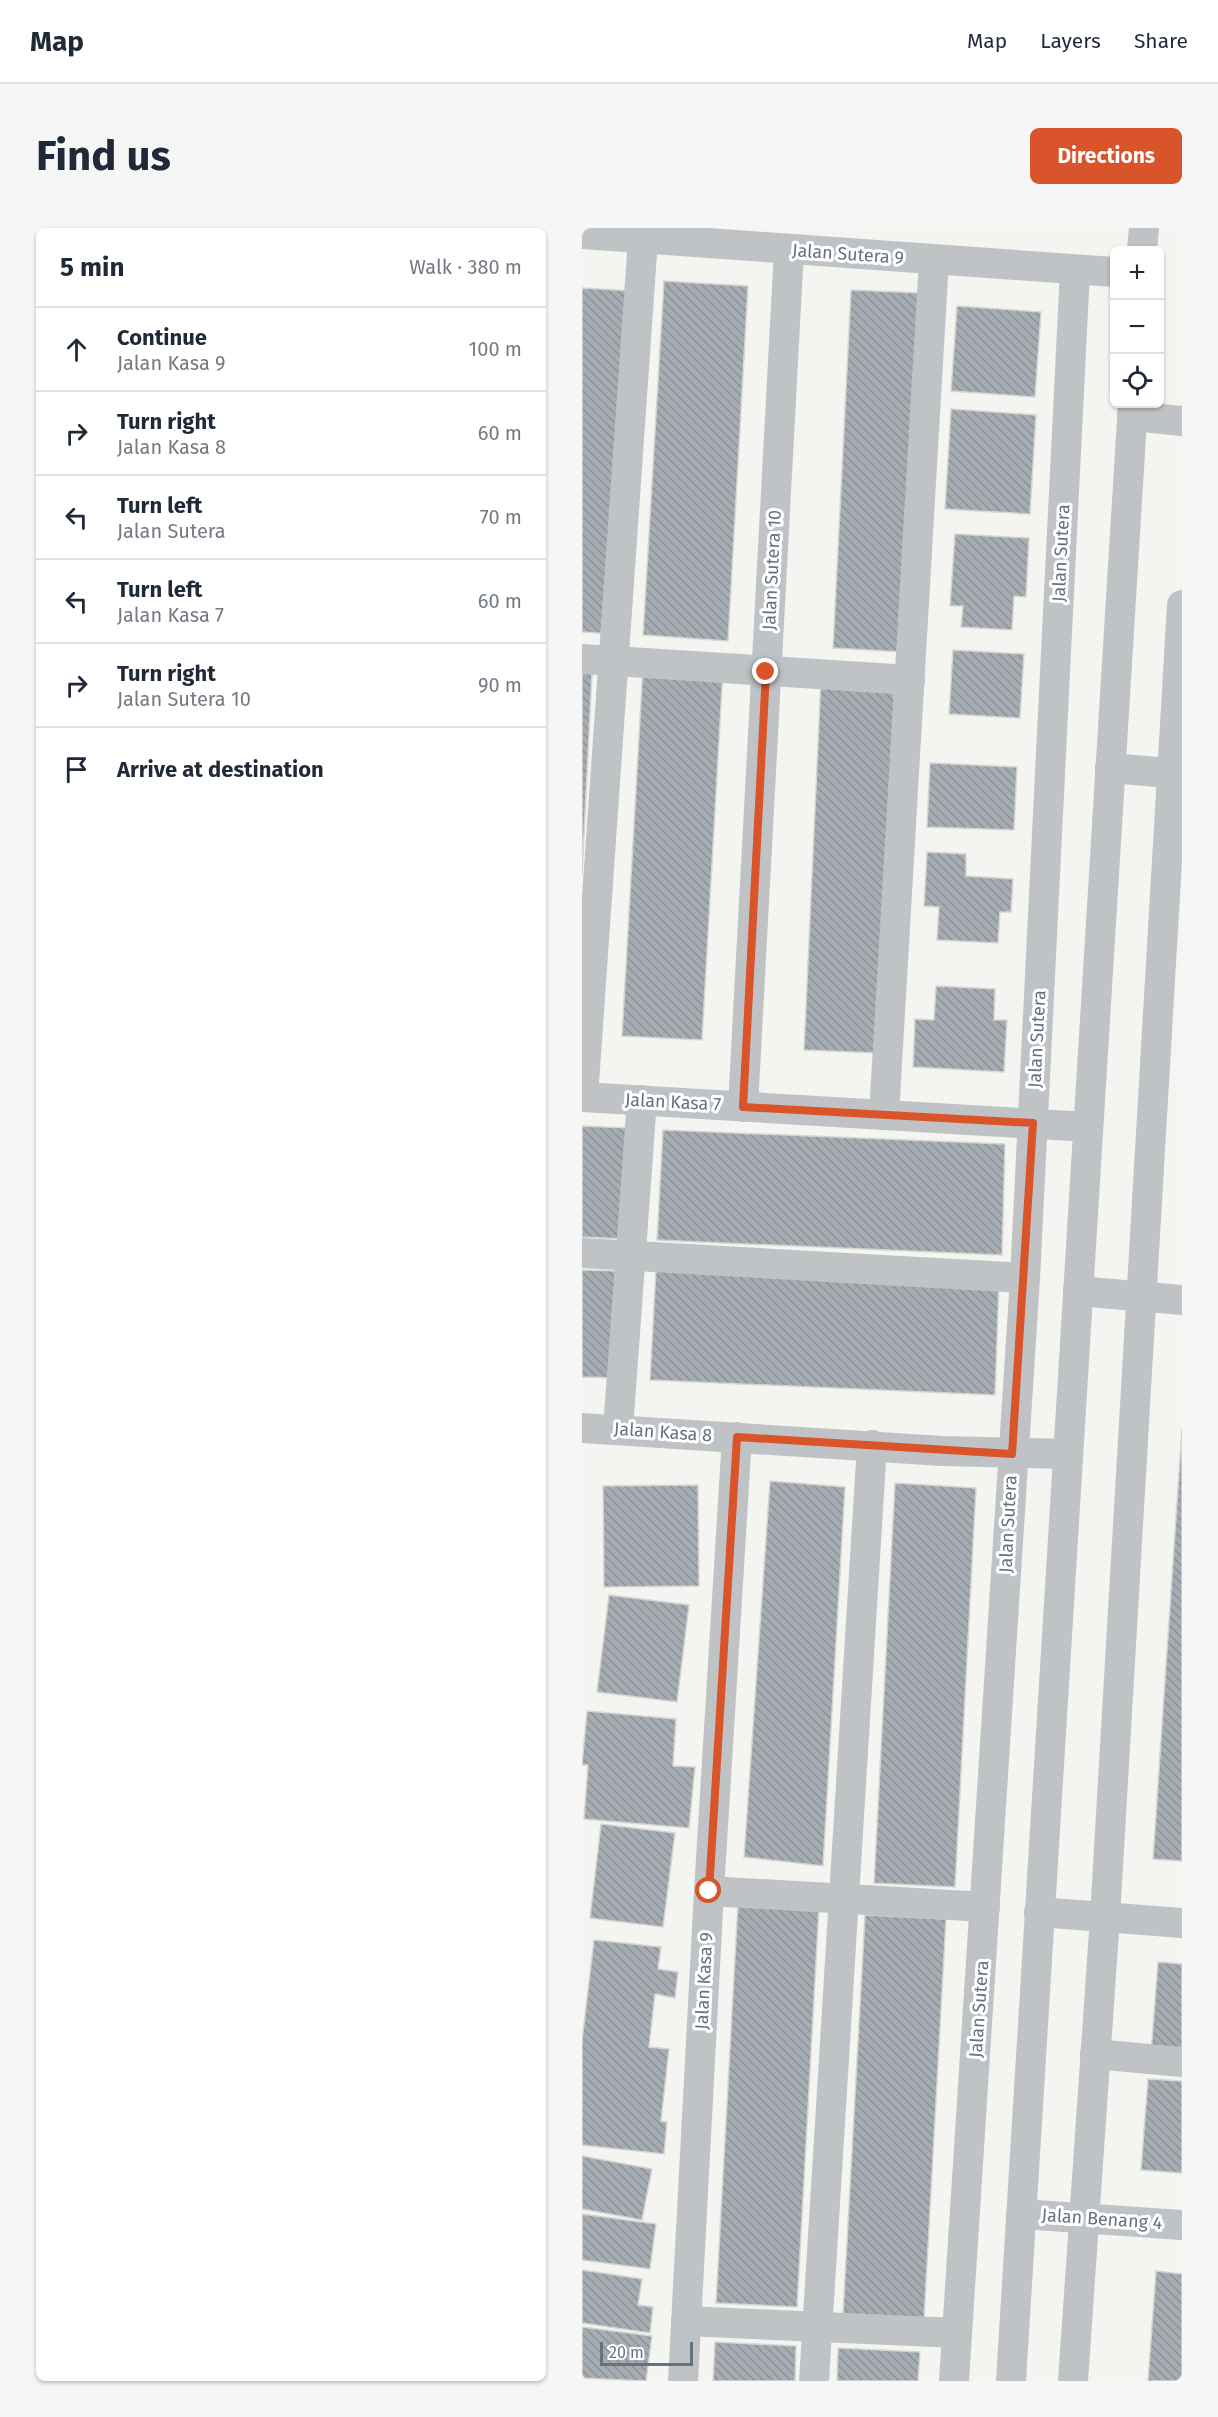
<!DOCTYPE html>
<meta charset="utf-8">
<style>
body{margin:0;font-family:"Fira Sans",sans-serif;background:#f6f6f7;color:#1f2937}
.controls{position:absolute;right:18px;top:18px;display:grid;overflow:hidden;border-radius:9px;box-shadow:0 2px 4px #0004}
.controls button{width:54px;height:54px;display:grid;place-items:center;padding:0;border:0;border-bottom:2px solid #e0e1e3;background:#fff;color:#1f2937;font:30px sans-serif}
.scale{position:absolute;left:18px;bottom:15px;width:93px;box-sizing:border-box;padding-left:6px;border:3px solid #647380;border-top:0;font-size:16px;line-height:21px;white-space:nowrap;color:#647380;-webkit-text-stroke:4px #fff;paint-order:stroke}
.stop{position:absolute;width:18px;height:18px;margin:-14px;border:4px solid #d9532b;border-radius:50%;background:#fff}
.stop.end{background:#d9532b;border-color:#fff;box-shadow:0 2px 6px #0008}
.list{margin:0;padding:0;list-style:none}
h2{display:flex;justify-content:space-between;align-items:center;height:78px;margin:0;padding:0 24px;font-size:26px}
h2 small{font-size:20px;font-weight:400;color:#747a83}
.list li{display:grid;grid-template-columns:39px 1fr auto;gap:18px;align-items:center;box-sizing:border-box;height:84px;padding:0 24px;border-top:2px solid #e0e1e3}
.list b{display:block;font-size:22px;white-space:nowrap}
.list p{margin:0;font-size:20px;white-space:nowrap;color:#747a83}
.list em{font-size:20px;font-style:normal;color:#747a83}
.icon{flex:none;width:33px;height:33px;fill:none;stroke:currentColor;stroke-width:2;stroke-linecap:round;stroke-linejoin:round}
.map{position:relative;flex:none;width:600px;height:2153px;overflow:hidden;border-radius:9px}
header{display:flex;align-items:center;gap:36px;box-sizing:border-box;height:84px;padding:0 30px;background:#fff;border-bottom:2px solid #e0e1e3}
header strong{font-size:28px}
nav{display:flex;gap:33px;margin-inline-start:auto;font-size:21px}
.intro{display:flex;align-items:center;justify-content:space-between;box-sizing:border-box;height:144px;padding:0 36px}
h1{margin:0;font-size:42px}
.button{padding:15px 27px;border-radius:9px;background:#d9532b;color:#fff;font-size:21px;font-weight:700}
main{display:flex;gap:36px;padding:0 36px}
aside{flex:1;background:#fff;border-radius:9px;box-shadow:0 2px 4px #0004}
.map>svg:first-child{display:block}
.building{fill:url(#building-back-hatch);stroke:#d5d5d3;stroke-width:1.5}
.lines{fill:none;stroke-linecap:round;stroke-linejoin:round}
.minor{stroke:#bfc3c6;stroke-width:30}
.route{stroke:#d9532b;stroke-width:8}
.labels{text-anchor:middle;stroke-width:6;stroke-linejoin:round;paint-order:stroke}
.street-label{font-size:18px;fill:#647380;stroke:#fff}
</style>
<header>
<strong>Map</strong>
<nav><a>Map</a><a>Layers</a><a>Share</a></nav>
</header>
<div class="intro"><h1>Find us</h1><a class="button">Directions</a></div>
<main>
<aside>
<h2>5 min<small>Walk · 380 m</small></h2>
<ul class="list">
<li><svg class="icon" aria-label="ahead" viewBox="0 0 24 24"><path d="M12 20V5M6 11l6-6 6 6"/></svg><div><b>Continue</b><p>Jalan Kasa 9</p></div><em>100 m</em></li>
<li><svg class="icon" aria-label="right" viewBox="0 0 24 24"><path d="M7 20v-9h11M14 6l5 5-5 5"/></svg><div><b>Turn right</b><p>Jalan Kasa 8</p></div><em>60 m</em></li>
<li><svg class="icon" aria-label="left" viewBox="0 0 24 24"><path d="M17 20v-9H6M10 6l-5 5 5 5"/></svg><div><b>Turn left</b><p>Jalan Sutera</p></div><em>70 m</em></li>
<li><svg class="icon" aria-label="left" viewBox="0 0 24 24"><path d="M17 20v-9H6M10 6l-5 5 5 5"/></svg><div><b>Turn left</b><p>Jalan Kasa 7</p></div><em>60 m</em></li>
<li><svg class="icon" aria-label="right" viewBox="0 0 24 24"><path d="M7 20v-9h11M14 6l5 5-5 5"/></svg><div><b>Turn right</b><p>Jalan Sutera 10</p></div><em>90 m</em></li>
<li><svg class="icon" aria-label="arrive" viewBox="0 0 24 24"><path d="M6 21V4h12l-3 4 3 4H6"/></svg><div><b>Arrive at destination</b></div></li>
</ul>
</aside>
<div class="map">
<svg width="600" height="2153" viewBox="0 0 600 2153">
<defs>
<pattern id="building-back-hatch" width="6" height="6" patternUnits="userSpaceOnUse" patternTransform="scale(1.5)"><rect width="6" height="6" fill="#a6adb2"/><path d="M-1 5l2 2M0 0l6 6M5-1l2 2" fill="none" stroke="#8b9196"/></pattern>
</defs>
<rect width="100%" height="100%" fill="#f4f4f0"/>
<!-- building -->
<g class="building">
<polygon points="82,53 166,58 146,413 61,407"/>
<polygon points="0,60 52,63 30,406 0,404"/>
<polygon points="269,62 340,65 321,424 251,420"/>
<polygon points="375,78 459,84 453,169 369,163"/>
<polygon points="369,181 454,187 448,286 363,281"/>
<polygon points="373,306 447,310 444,369 432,368 430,402 379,399 381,378 368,378"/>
<polygon points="371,422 442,426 438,490 367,486"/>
<polygon points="61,438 141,442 120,812 40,808"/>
<polygon points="0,444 10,445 0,647"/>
<polygon points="239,450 313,453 296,825 222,822"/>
<polygon points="348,535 435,539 432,602 345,599"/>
<polygon points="345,624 384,626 384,648 431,651 429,684 418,684 416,715 355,712 357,679 342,678"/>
<polygon points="354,758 413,761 412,792 425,792 422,844 331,839 333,791 352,792"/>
<polygon points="0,898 49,900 43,1011 0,1009"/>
<polygon points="81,902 423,916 420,1027 75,1012"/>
<polygon points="74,1041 417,1056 413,1167 68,1152"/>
<polygon points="0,1042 39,1043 36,1150 0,1149"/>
<polygon points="600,1200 600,1633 571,1631"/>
<polygon points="188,1253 263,1259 241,1638 162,1629"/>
<polygon points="313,1255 394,1260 373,1659 292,1655"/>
<polygon points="116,1257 117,1358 22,1359 21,1258"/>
<polygon points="27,1367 107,1377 95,1474 15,1464"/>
<polygon points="5,1483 94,1491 91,1538 113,1539 107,1600 2,1591 6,1537 0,1537"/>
<polygon points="19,1596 93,1605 81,1699 8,1690"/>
<polygon points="156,1675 237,1679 215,2079 134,2075"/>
<polygon points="283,1687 364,1691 342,2091 261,2086"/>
<polygon points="12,1712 79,1719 76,1741 96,1744 93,1770 73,1766 67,1819 87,1821 79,1893 85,1894 82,1926 0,1917 0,1813"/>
<polygon points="576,1734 600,1736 600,1827 569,1825"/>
<polygon points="566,1851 600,1853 600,1945 559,1942"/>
<polygon points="0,1928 70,1941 60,1992 0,1981"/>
<polygon points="0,1986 74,1996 68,2041 0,2032"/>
<polygon points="0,2042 60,2051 56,2077 71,2079 68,2105 0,2095"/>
<polygon points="574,2043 600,2046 600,2153 566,2153"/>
<polygon points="0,2099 70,2108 64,2153 0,2150"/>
<polygon points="133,2114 214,2118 213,2153 131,2153"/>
<polygon points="256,2120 338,2124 336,2153 255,2153"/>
</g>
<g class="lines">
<!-- minor -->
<g class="minor">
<polyline points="0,6 532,44"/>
<polyline points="560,22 562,0"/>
<polyline points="550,188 600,193"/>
<polyline points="0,431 328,452"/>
<polyline points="528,540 600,546"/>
<polyline points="0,869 506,899"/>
<polyline points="1,869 61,11"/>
<polyline points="161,879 207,22"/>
<polyline points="302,887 352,32"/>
<polyline points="0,1025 443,1050"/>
<polyline points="496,1063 600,1072"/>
<polyline points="0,1200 360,1223 486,1226"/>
<polyline points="36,1201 60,872"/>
<polyline points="127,1663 403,1679"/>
<polyline points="457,1684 600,1695"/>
<polyline points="513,1826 600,1834"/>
<polyline points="439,1986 600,1997"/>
<polyline points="104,2093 375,2105"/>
<polyline points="101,2153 127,1663 155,1209"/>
<polyline points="232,2153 290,1217"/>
<polyline points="372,2153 443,1050 493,42"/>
<polyline points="429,2153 551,176"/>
<polyline points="491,2153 523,1689 600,377"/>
</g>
</g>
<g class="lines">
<!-- route -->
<polyline class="route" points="127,1663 155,1209 430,1226 451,895 161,879 184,444"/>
</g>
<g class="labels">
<!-- street labels -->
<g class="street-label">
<text transform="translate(266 26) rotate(4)" y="6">Jalan Sutera 9</text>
<text transform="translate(479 325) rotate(-87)" y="6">Jalan Sutera</text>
<text transform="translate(190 342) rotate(-87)" y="6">Jalan Sutera 10</text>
<text transform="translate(455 811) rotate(-87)" y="6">Jalan Sutera</text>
<text transform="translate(91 874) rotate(3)" y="6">Jalan Kasa 7</text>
<text transform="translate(81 1204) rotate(4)" y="6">Jalan Kasa 8</text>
<text transform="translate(426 1296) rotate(-87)" y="6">Jalan Sutera</text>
<text transform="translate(122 1753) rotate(-87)" y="6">Jalan Kasa 9</text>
<text transform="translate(397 1781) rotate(-86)" y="6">Jalan Sutera</text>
<text transform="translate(520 1991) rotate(4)" y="6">Jalan Benang 4</text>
</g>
</g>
</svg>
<div class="controls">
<button>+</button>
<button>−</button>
<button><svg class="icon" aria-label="locate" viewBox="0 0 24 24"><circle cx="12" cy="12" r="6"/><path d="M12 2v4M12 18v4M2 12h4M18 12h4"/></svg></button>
</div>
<div class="scale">20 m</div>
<div class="stop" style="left:127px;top:1663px"></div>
<div class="stop end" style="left:184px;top:444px"></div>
</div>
</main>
